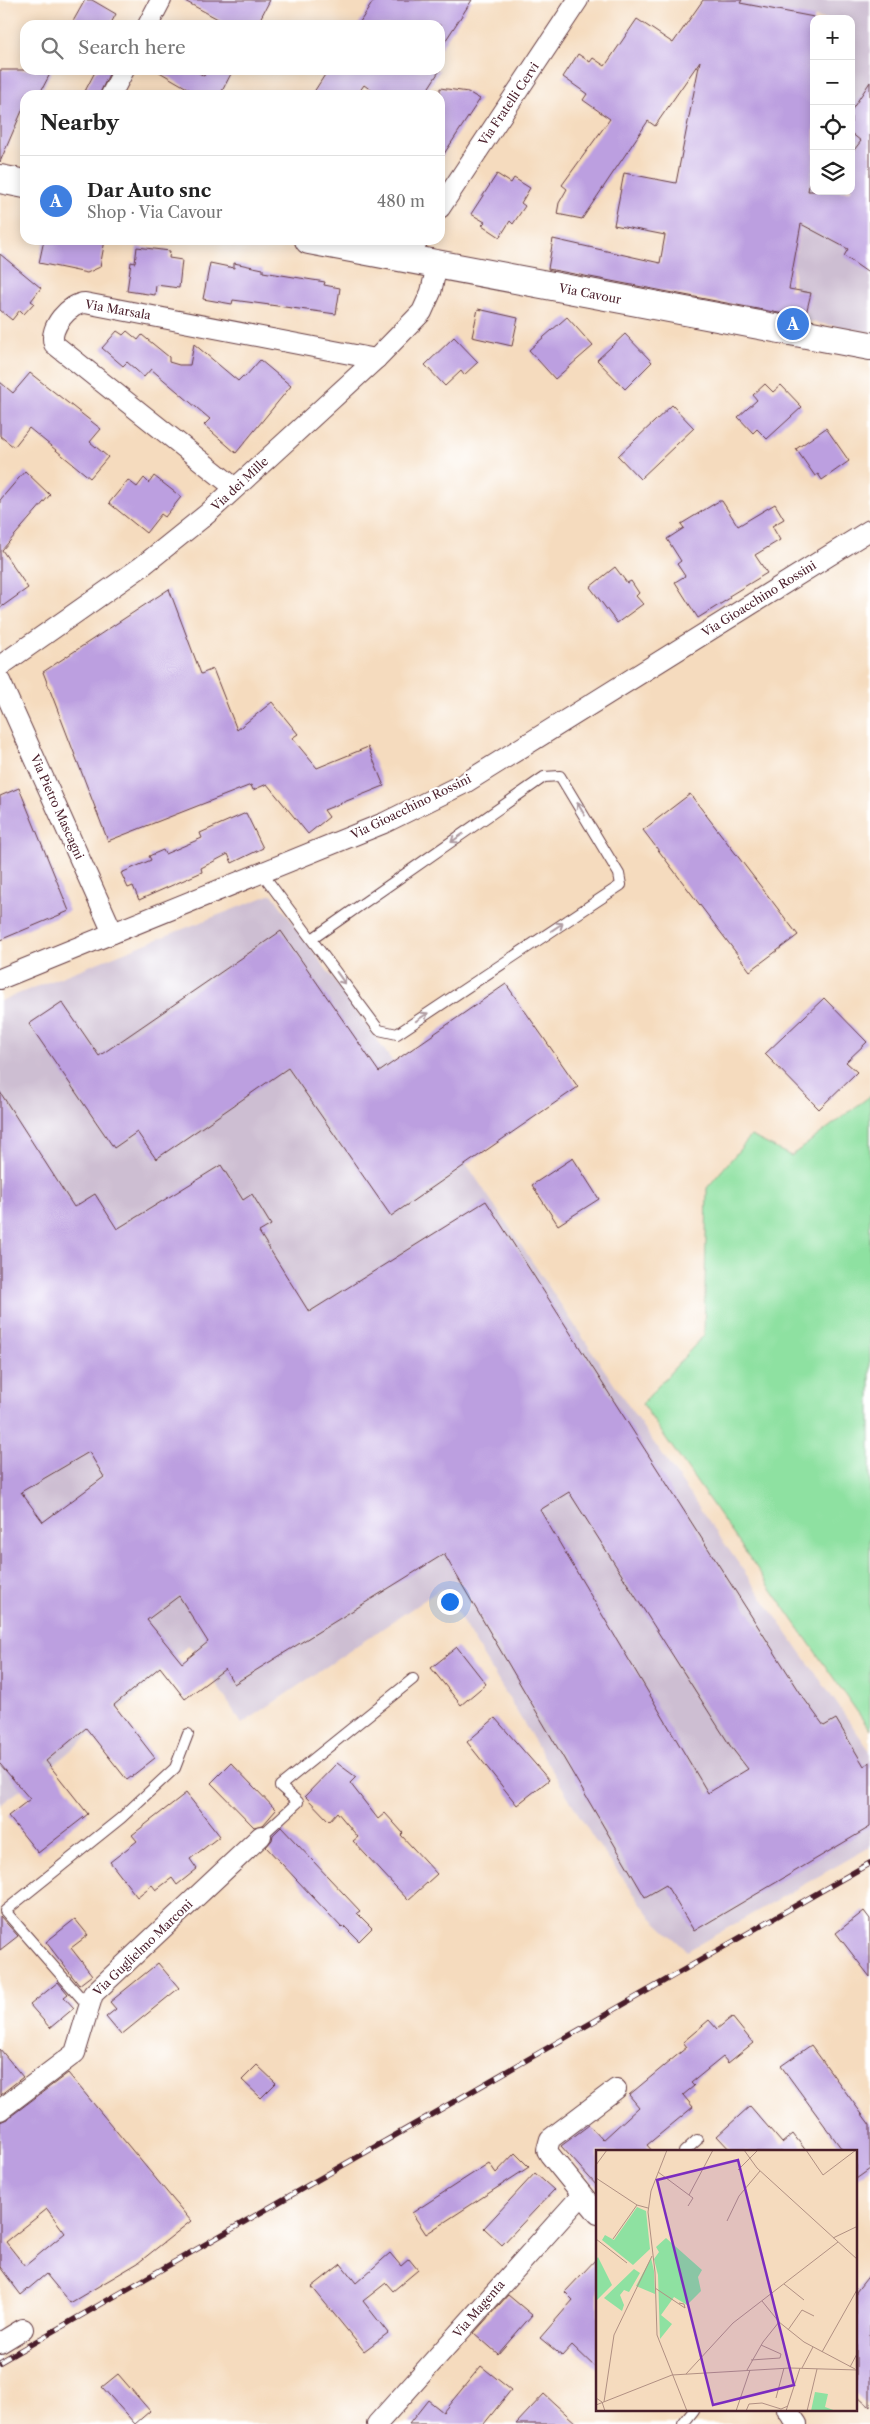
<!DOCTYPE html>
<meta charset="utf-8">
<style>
body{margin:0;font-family:"Libre Caslon Text",serif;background:#f6f6f6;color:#222}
.controls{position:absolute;right:15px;top:15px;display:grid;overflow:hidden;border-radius:10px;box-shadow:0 2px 12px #0003}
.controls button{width:45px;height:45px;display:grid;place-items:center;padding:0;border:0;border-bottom:1px solid #e0e0e0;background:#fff;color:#222;font:25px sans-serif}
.you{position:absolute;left:449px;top:1601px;width:18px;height:18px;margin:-12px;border:4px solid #fff;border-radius:50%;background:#1a73e8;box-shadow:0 0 0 8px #1a73e833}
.badge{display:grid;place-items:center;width:32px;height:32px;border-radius:50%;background:#db2777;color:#fff;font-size:16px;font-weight:700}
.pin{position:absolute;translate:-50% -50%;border:2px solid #fff;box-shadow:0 1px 5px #0006}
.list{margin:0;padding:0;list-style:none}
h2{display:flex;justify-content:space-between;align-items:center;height:65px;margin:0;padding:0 20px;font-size:21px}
h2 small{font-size:16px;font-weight:400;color:#767676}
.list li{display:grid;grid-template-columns:32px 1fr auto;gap:15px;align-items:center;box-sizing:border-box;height:90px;padding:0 20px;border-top:1px solid #e0e0e0}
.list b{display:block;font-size:19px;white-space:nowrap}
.list p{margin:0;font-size:16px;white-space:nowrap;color:#767676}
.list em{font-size:16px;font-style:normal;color:#767676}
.icon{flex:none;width:28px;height:28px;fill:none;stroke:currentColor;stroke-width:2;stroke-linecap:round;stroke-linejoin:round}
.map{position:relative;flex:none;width:870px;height:2424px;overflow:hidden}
.search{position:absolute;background:#fff;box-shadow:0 2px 12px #0003;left:20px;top:20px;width:425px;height:55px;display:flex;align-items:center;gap:12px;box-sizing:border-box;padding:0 18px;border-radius:15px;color:#767676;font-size:19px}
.panel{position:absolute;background:#fff;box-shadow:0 2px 12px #0003;left:20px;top:90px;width:425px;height:155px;border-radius:15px}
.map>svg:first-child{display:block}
.industrial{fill:#cdbed2}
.green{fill:#8ee1a1;stroke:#6c8066}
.building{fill:#bc9fe0;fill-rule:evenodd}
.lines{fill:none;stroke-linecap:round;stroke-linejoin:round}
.lane-casing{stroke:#643b41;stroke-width:12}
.street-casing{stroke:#643b41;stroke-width:22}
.secondary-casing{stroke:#643b41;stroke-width:30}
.lane{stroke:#fff;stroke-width:10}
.street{stroke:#fff;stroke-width:20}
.secondary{stroke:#fff;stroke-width:28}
.rail-casing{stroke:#4a1f2b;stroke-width:5.5}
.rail{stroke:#fff;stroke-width:4;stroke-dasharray:11;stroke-linecap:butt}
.oneway{stroke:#ae9aa0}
.labels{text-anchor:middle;stroke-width:4.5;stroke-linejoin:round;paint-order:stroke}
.street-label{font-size:12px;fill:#4a1f2b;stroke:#fff}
.inset-road{fill:none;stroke:#b19083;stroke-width:1}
.view{fill:#7b2cbf;fill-opacity:0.15;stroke:#7b2cbf;stroke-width:2.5}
.inset-edge{fill:none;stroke:#4a1f2b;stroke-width:2.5}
</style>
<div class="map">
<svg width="870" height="2424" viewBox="0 0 870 2424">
<rect width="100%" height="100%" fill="#fff"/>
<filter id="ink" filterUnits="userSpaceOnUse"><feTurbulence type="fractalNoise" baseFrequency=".02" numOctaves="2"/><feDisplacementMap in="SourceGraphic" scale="10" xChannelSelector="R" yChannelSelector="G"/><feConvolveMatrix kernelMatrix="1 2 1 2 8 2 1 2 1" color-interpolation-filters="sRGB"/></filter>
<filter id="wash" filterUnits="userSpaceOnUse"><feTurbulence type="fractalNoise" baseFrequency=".0096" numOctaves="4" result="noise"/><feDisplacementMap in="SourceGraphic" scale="20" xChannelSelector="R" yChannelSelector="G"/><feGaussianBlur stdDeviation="1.12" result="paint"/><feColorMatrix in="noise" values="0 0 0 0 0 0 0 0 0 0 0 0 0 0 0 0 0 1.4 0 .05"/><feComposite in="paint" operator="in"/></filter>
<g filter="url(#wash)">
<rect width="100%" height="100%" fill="#f5dbbe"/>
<!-- industrial -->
<g class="industrial">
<polygon points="742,0 870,0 870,332 805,321 811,293 794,290 794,264 814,158 814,191 851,191 851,19 825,19 740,3"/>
<polygon points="272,894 470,1169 640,1423 870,1751 870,1847 687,1951 652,1918 593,1838 442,1588 242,1724 195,1651 188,1645 136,1696 46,1771 0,1805 0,1001"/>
</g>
<!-- green -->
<polygon class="green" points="870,1096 870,1730 642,1404 704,1335 707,1188 751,1136 791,1156"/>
<g id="blocks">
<!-- building -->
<g class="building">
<polygon points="85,0 92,0 116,14 110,25 71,25"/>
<polygon points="183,0 270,0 257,25 229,25"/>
<polygon points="374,0 472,0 440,49 440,25 358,25"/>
<polygon points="703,0 742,0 740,3 814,17 814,158 808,191 851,191 851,154 861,141 851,133 851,111 870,82 870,274 844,256 848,249 801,224 789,289 811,293 805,318 548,269 553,239 660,263 665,235 614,225 624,173 676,183 700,61 655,126 648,121 582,219 557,214 559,203 567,189 562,185 610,119 583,100 587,94 563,77 578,54 590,62 593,58 605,66 637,19 673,43"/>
<polygon points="0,70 52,70 39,95 25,95 25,104 0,162"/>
<polygon points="96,70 111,70 99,95 83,95"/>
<polygon points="156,70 194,70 204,76 207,70 233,70 220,95 199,95"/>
<polygon points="328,70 440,70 424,95 378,95 364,85 357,95 312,95"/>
<polygon points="440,88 468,92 480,99 440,160"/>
<polygon points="497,174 511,183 514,178 530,188 521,203 525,206 513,224 510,221 500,237 482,225 485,222 471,214"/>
<polygon points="44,240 105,240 100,267 87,273 39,263"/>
<polygon points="137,247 170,251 169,258 182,260 179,288 156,285 155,295 127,291 131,262 135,263"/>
<polygon points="0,254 41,288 31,301 34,303 24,314 20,310 12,320 0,310"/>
<polygon points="210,263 234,268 234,263 263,269 263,272 325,282 324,285 340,288 336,314 233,300 232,304 203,299"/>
<polygon points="478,309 518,318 512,346 472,337"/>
<polygon points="567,317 593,346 555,379 529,350"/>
<polygon points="117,331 123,335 127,331 138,340 142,335 169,357 169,362 179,365 190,365 194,344 238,381 243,376 245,377 260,360 291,386 236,453 204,425 210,419 151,369 144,377 127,362 123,366 102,348"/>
<polygon points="625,334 652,362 625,389 597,360"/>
<polygon points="454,337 478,362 464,375 461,371 445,386 425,365"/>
<polygon points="30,373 101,429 90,442 108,457 90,478 29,428 14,447 0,436 0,382 13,393"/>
<polygon points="765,384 773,392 781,385 802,407 767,439 757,429 753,433 738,417 757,400 753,395"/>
<polygon points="672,405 694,428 640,479 618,456"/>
<polygon points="826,428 849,461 822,480 818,474 815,476 796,449"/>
<polygon points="25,471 50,495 2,550 28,588 0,608 0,500"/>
<polygon points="154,476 181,497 165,517 161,514 146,533 109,503 128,480 137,487 144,478 149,483"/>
<polygon points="719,501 722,501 738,526 775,504 784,519 772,526 780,540 755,555 767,573 729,596 730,598 698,618 675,582 685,576 677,564 681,561 667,539 684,528 681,524"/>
<polygon points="615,567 627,583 631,581 639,593 636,596 643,604 617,623 590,587"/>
<polygon points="169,589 201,674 213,669 237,730 272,702 298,734 292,738 317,768 368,747 384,786 324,810 329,817 308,834 267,784 253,790 251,785 108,841 43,672"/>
<polygon points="19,788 69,911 0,940 0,796"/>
<polygon points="690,794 798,935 750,971 643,830"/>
<polygon points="246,813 263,848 232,863 228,854 201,868 202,872 139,900 133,886 128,888 121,873 151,860 149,856 163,850 165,854 202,838 200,833"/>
<polygon points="281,931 379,1072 506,984 578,1087 391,1216 288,1068 156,1159 137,1132 114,1148 29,1024 62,1002 99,1056"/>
<polygon points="824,998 867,1042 846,1062 857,1072 819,1109 765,1054"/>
<path d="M0,1092L74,1207L95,1194L117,1229L221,1165L243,1200L252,1194L271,1225L259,1232L309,1312L486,1201L805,1700L824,1726L836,1719L864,1766L870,1762V1827L694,1931L666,1885L645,1897L444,1554L234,1684L225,1669L185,1699L160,1667L114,1705L155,1758L127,1780L86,1728L46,1761L88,1814L38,1853L8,1816L30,1799L0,1764ZM89,1452L104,1477L43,1522L21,1492ZM569,1492L731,1747L748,1769L708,1793L540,1510ZM179,1596L208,1642L182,1663L147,1620Z"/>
<polygon points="573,1158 599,1199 558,1225 532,1185"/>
<polygon points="457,1647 486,1684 461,1705 431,1668"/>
<polygon points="495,1718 549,1780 517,1805 467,1742"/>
<polygon points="231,1763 276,1810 263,1825 254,1827 211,1783"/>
<polygon points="337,1763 356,1777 350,1783 378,1819 385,1813 403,1833 401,1835 437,1874 408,1900 353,1841 358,1837 337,1812 329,1821 305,1796"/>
<polygon points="186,1793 220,1836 190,1859 197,1869 177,1885 172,1878 156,1890 152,1885 137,1897 110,1862 137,1841 132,1835"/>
<polygon points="281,1827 360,1911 357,1913 372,1928 359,1941 344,1926 342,1928 266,1847 272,1840 273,1835"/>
<polygon points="864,1911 870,1919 870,1977 836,1933"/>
<polygon points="0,1916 18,1936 0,1950"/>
<polygon points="75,1919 88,1935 71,1948 92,1975 79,1985 46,1942"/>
<polygon points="158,1963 179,1988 121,2035 106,2017 116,2009 110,2002"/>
<polygon points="58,1982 68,1994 64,1997 74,2008 50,2028 30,2005"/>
<polygon points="732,2017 753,2043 728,2063 723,2057 691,2083 694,2086 683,2095 693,2107 647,2145 653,2152 598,2152 598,2187 561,2146 589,2125 603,2140 639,2107 629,2095 687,2047 683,2042 709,2020 717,2029"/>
<polygon points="811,2045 870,2125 870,2169 856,2179 856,2152 844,2152 781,2066"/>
<polygon points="0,2049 23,2077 0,2095"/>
<polygon points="257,2065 276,2083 261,2098 242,2080"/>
<path d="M68,2073L191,2221L138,2263L70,2303L46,2274L21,2295L0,2267V2122L7,2119ZM47,2209L65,2233L25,2266L6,2242Z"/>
<polygon points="750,2106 782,2143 793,2134 807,2152 732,2152 717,2136"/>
<polygon points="515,2153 529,2167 426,2234 412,2213 489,2163 496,2173"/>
<polygon points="535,2173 554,2190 502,2245 484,2228"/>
<polygon points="390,2253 401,2266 409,2259 418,2270 393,2291 386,2283 363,2301 388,2333 364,2351 312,2287 341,2264 356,2283"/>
<polygon points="598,2257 598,2370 572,2345 562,2356 540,2338 573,2300 565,2292"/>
<polygon points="870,2274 870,2407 856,2394 856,2292"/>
<polygon points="508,2295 532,2315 498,2354 474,2333"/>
<polygon points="481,2366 511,2390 484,2424 409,2424 428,2400 443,2412"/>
<polygon points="118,2374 150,2411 135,2424 102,2387"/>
<polygon points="544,2394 577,2424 516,2424"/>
</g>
</g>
</g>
<g filter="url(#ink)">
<use href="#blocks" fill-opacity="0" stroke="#643b41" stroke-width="1"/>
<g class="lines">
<defs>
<g id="lane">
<polyline points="262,873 379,1030 397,1034 621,885 619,874 560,776 544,777 312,939"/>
<polyline points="261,1836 298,1802 280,1786 413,1679"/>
<polyline points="89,2007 5,1911 121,1818 175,1768 188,1734"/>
<polyline points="684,2152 697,2140"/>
<polyline points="683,2424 694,2410"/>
</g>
<g id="street">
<polyline points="148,25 161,0"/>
<polyline points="111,95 124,70"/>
<polyline points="440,208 578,0"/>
<polyline points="406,259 418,240"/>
<path d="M235,488L54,344C48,328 70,303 85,303L376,359"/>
<polyline points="0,666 141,567 207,514 376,359 422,312 431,292 437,265"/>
<polyline points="0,681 113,933"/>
<polyline points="0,979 384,823 465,783 870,530"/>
<polyline points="0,2110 75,2053 93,1994 261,1836"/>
<polyline points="598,2214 550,2155 547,2150 550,2139 616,2089"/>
<polyline points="0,2343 23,2329"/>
<polyline points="787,2410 797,2424"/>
<polyline points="377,2424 582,2195"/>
</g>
<g id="secondary">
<polyline points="0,179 25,184"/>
<polyline points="309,240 870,346"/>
</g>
</defs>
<!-- lane casing -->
<use href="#lane" class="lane-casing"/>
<!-- street casing -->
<use href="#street" class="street-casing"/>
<!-- secondary casing -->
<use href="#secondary" class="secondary-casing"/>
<!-- lane -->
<use href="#lane" class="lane"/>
<!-- street -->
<use href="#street" class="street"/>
<!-- secondary -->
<use href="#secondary" class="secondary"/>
<defs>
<polyline id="rail" points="0,2362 870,1863"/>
</defs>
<!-- rail casing -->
<use href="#rail" class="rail-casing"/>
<!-- rail -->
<use href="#rail" class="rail"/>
</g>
<!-- one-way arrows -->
<defs><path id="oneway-shaft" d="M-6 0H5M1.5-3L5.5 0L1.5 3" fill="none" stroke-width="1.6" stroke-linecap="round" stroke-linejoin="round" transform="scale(1.25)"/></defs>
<g class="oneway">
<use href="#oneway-shaft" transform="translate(581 809) rotate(-121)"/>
<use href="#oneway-shaft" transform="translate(457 838) rotate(145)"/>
<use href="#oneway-shaft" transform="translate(557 927) rotate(-34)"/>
<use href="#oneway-shaft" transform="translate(341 978) rotate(54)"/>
<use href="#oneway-shaft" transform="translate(422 1017) rotate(-34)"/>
</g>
</g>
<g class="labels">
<!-- street labels -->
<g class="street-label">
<text transform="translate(509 104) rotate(-56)" y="4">Via Fratelli Cervi</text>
<text transform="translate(590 294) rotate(11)" y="4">Via Cavour</text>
<text transform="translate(118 310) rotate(10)" y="4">Via Marsala</text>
<text transform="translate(240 484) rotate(-43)" y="4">Via dei Mille</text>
<text transform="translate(759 599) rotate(-32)" y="4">Via Gioacchino Rossini</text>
<text transform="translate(57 807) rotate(66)" y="4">Via Pietro Mascagni</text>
<text transform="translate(411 807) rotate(-26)" y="4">Via Gioacchino Rossini</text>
<text transform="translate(143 1948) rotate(-44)" y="4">Via Guglielmo Marconi</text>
<text transform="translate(479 2309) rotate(-49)" y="4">Via Magenta</text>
</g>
</g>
<!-- overview -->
<g transform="translate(596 2150)">
<rect width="261" height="261" fill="#f5dbbe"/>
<path d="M41,57L50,61L54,99L37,115L6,90L9,85L18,90ZM70,88L106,120L102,127L105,141L91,155L78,147L65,165L76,174L64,189L62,125L58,109L63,102L60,97ZM2,107L16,135L0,151V110ZM55,108L58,121L59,144L40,136ZM38,119L44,123L33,142L28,140L24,145L28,155L26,161L8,148ZM219,242L232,244L229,257L240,261H215Z" fill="#8ee1a1"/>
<path class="inset-road" d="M71,0L55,41L52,62L59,122L61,185L91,261M148,0L161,18L262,110M210,0L227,25L260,0M0,15L11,0M142,20L162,0M62,22L97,48L92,56M0,28L41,55L52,58M93,45L117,0M131,71L143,46L164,21M237,88L262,76M0,89L31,113M17,89L41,55M188,134L208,150M59,138L89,158L88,154L83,153M166,151L183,172L208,192L259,219M192,180L206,160L218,166M226,202L262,138M155,210L184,208L185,204L165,195M254,217L262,202M206,218L217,197M151,220L167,192L183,172M90,224L137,173L242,92M0,248L6,252L9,261M180,248L188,218M8,252L18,185L56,106M0,255L76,225L194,218L262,220M140,261L154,220M150,261L153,254L166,253L185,259L192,256M190,261L204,218M211,261L221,219"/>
<path class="view" d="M142,10L198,235L117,255L61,30Z"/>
<rect width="261" height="261" class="inset-edge"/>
</g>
</svg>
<div class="controls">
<button>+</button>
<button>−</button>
<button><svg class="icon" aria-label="locate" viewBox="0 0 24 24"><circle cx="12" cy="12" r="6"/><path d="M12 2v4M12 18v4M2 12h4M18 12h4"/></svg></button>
<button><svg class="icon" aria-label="layers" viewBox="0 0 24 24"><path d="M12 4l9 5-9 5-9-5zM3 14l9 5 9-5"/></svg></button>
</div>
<div class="you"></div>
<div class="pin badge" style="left:793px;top:324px;background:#3f7fe0">A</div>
<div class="search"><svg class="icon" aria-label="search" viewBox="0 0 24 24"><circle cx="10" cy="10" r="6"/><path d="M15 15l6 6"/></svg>Search here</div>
<section class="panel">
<h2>Nearby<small></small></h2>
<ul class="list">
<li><span class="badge" style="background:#3f7fe0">A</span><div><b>Dar Auto snc</b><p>Shop · Via Cavour</p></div><em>480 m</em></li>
</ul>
</section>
</div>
